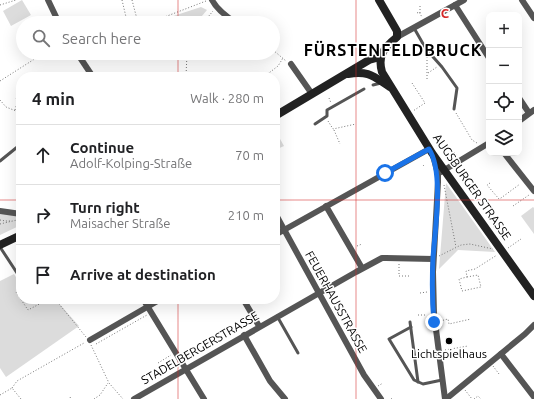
<!DOCTYPE html>
<meta charset="utf-8">
<style>
body{margin:0;font-family:Ubuntu,sans-serif;background:#f2f2f2;color:#202124}
.controls{position:absolute;right:12px;top:12px;display:grid;overflow:hidden;border-radius:8px;box-shadow:0 4px 16px #0002}
.controls button{width:36px;height:36px;display:grid;place-items:center;padding:0;border:0;border-bottom:1px solid #e0e0e0;background:#fff;color:#202124;font:20px sans-serif}
.stop{position:absolute;width:12px;height:12px;margin:-9px;border:3px solid #1a73e8;border-radius:50%;background:#fff}
.stop.end{background:#1a73e8;border-color:#fff;box-shadow:0 1px 4px #0008}
.list{margin:0;padding:0;list-style:none}
h2{display:flex;justify-content:space-between;align-items:center;height:52px;margin:0;padding:0 16px;font-size:17px}
h2 small{font-size:13px;font-weight:400;color:#757577}
.list li{display:grid;grid-template-columns:26px 1fr auto;gap:12px;align-items:center;box-sizing:border-box;height:60px;padding:0 16px;border-top:1px solid #e0e0e0}
.list b{display:block;font-size:15px;white-space:nowrap}
.list p{margin:0;font-size:13px;white-space:nowrap;color:#757577}
.list em{font-size:13px;font-style:normal;color:#757577}
.icon{flex:none;width:22px;height:22px;fill:none;stroke:currentColor;stroke-width:2;stroke-linecap:round;stroke-linejoin:round}
.map{position:relative;flex:none;width:534px;height:399px;overflow:hidden}
.search{position:absolute;background:#fff;box-shadow:0 4px 16px #0002;left:16px;top:16px;width:264px;height:44px;display:flex;align-items:center;gap:10px;box-sizing:border-box;padding:0 14px;border-radius:22px;color:#757577;font-size:15px}
.panel{position:absolute;background:#fff;box-shadow:0 4px 16px #0002;left:16px;top:72px;width:264px;height:232px;border-radius:16px}
.map>svg:first-child{display:block}
.green{fill:#dcdcdc}
.lines{fill:none;stroke-linecap:round;stroke-linejoin:round}
.path{stroke:#777;stroke-width:1;stroke-dasharray:1 2;stroke-linecap:butt}
.lane{stroke:#555;stroke-width:3}
.street{stroke:#555;stroke-width:6}
.secondary{stroke:#222;stroke-width:8}
.route{stroke:#1a73e8;stroke-width:5}
.grid{fill:none;stroke:#d62828;stroke-width:1;stroke-opacity:0.55}
.poi-dot{fill:#000;stroke:#fff;stroke-width:1.5}
.labels{text-anchor:middle;stroke-width:3;stroke-linejoin:round;paint-order:stroke}
.street-label{font-size:12px;fill:#000;stroke:#fff}
.poi-label{font-size:12px;fill:#000;stroke:#fff}
.district-label{font-size:16px;font-weight:bold;letter-spacing:1px;fill:#000;stroke:#fff}
.grid-label{font-size:13px;text-anchor:middle;font-weight:bold;fill:#d62828;stroke:#fff;stroke-width:3;stroke-linejoin:round;paint-order:stroke}
</style>
<div class="map">
<svg width="534" height="399" viewBox="0 0 534 399">
<rect width="100%" height="100%" fill="#fff"/>
<!-- green -->
<g class="green">
<polygon points="22,0 31,15 11,26 3,11"/>
<polygon points="201,7 207,10 196,23 152,23"/>
<polygon points="275,130 284,146 275,150"/>
<polygon points="446,183 495,252 458,250 439,269"/>
<polygon points="533,207 534,208 534,234 521,216"/>
<polygon points="0,213 21,216 21,225 0,235"/>
<polygon points="14,274 21,285 21,299 55,299 79,326 6,377 0,368 0,281"/>
</g>
<g class="lines">
<!-- path -->
<g class="path">
<polyline points="122,0 126,17"/>
<polyline points="132,0 138,23"/>
<polyline points="0,5 16,0"/>
<polyline points="417,13 419,12 422,17"/>
<polyline points="420,13 420,5"/>
<polyline points="149,23 206,1"/>
<polyline points="203,23 213,11"/>
<polyline points="20,36 23,36"/>
<polyline points="273,50 286,61"/>
<polyline points="427,57 427,79"/>
<polyline points="428,73 437,67"/>
<polyline points="265,76 278,66 283,58"/>
<polyline points="186,77 187,53"/>
<polyline points="0,81 44,53"/>
<polyline points="412,83 425,103 413,111"/>
<polyline points="329,98 331,103"/>
<polyline points="0,100 6,107 21,113"/>
<polyline points="15,110 17,103 16,98"/>
<polyline points="456,113 472,140 477,143"/>
<polyline points="328,121 333,129 356,124"/>
<polyline points="334,130 340,144"/>
<polyline points="454,152 457,156"/>
<polyline points="423,166 424,165"/>
<polyline points="490,183 487,185 499,199 501,198 520,184"/>
<polyline points="444,185 456,247"/>
<polyline points="513,206 529,195"/>
<polyline points="0,220 6,221 12,221"/>
<polyline points="0,224 17,220"/>
<polyline points="493,227 501,222"/>
<polyline points="357,246 362,244"/>
<polyline points="508,248 521,239"/>
<polyline points="439,256 461,245 470,244 493,249"/>
<polyline points="399,264 399,276 410,276"/>
<polyline points="467,277 478,275 481,287 462,291 459,279 467,277 466,271 475,269 497,255"/>
<polyline points="16,292 28,310 49,299"/>
<polyline points="420,293 427,292"/>
<polyline points="55,299 86,337"/>
<polyline points="418,315 427,315"/>
<polyline points="440,321 448,319 449,324 471,319"/>
<polyline points="96,344 147,315"/>
<polyline points="91,345 109,383 123,399"/>
<polyline points="445,350 468,346"/>
<polyline points="158,363 171,355"/>
<polyline points="493,366 499,374"/>
<polyline points="378,386 383,383"/>
<polyline points="12,388 17,381 84,343"/>
<polyline points="465,390 472,399"/>
<polyline points="0,395 12,388 21,399"/>
<polyline points="70,397 71,399"/>
<polyline points="94,399 100,395 108,383"/>
<polyline points="391,399 393,398"/>
<polyline points="474,399 478,396 481,399"/>
</g>
<!-- lane -->
<g class="lane">
<polyline points="226,17 228,23"/>
<polyline points="414,28 426,49 442,67 457,88 454,109"/>
<polyline points="373,85 381,83"/>
<polyline points="315,124 327,116 327,110 364,89"/>
<polyline points="0,161 21,144"/>
<polyline points="0,247 21,279"/>
<polyline points="277,316 298,353"/>
<polyline points="410,322 418,382"/>
<polyline points="411,327 389,339 414,380 423,384 442,380"/>
</g>
<!-- street -->
<g class="street">
<polyline points="48,0 59,23"/>
<path d="M212,0C217,10 227,17 236,23"/>
<polyline points="522,0 534,18"/>
<polyline points="455,5 489,58"/>
<polyline points="397,37 464,0"/>
<polyline points="77,53 93,77"/>
<polyline points="291,64 312,94"/>
<polyline points="519,98 529,113"/>
<polyline points="519,121 534,110"/>
<polyline points="504,153 534,191"/>
<polyline points="433,156 438,174 438,182 433,272 434,314 445,399"/>
<polyline points="441,172 489,143"/>
<polyline points="326,206 362,268"/>
<polyline points="0,211 21,214"/>
<polyline points="275,213 364,375 381,399"/>
<polyline points="275,235 429,149"/>
<polyline points="143,299 204,399"/>
<polyline points="243,299 259,326"/>
<polyline points="244,335 270,381 285,399"/>
<polyline points="90,340 161,299"/>
<polyline points="501,354 534,397"/>
<polyline points="134,399 356,272 382,258 386,258 433,259"/>
<polyline points="446,399 525,334 534,325"/>
</g>
<!-- secondary -->
<g class="secondary">
<path d="M379,0L397,31V37C385,47 377,55 382,72L432,153L534,296"/>
<path d="M348,74C369,70 374,77 390,87"/>
<polyline points="275,116 369,60 380,57"/>
<polyline points="0,245 21,235"/>
</g>
</g>
<g class="lines">
<!-- route -->
<path class="route" d="M385,173L429,149C444,172 435,230 433,258C432,279 432,301 434,322"/>
</g>
<!-- grid -->
<path class="grid" d="M178,0V23M356,0V399M178,53V77M0,200H21M275,200H534M178,299V399"/>
<!-- markers -->
<circle class="poi-dot" cx="449" cy="341" r="4"/>
<g class="labels">
<!-- street labels -->
<g class="street-label">
<text transform="translate(472 187) rotate(55)" y="4">AUGSBURGER STRASSE</text>
<text transform="translate(336 302) rotate(61)" y="4">FEUERHAUSSTRASSE</text>
<text transform="translate(200 348) rotate(-30)" y="4">STADELBERGERSTRASSE</text>
</g>
<!-- poi labels -->
<g class="poi-label">
<text x="449" y="358">Lichtspielhaus</text>
</g>
<!-- district labels -->
<g class="district-label">
<text x="393" y="56">FÜRSTENFELDBRUCK</text>
</g>
</g>
<g class="grid-label">
<text x="445" y="18">C</text>
</g>
</svg>
<div class="controls">
<button>+</button>
<button>−</button>
<button><svg class="icon" aria-label="locate" viewBox="0 0 24 24"><circle cx="12" cy="12" r="6"/><path d="M12 2v4M12 18v4M2 12h4M18 12h4"/></svg></button>
<button><svg class="icon" aria-label="layers" viewBox="0 0 24 24"><path d="M12 4l9 5-9 5-9-5zM3 14l9 5 9-5"/></svg></button>
</div>
<div class="stop" style="left:385px;top:173px"></div>
<div class="stop end" style="left:434px;top:322px"></div>
<div class="search"><svg class="icon" aria-label="search" viewBox="0 0 24 24"><circle cx="10" cy="10" r="6"/><path d="M15 15l6 6"/></svg>Search here</div>
<section class="panel">
<h2>4 min<small>Walk · 280 m</small></h2>
<ul class="list">
<li><svg class="icon" aria-label="ahead" viewBox="0 0 24 24"><path d="M12 20V5M6 11l6-6 6 6"/></svg><div><b>Continue</b><p>Adolf-Kolping-Straße</p></div><em>70 m</em></li>
<li><svg class="icon" aria-label="right" viewBox="0 0 24 24"><path d="M7 20v-9h11M14 6l5 5-5 5"/></svg><div><b>Turn right</b><p>Maisacher Straße</p></div><em>210 m</em></li>
<li><svg class="icon" aria-label="arrive" viewBox="0 0 24 24"><path d="M6 21V4h12l-3 4 3 4H6"/></svg><div><b>Arrive at destination</b></div></li>
</ul>
</section>
</div>
